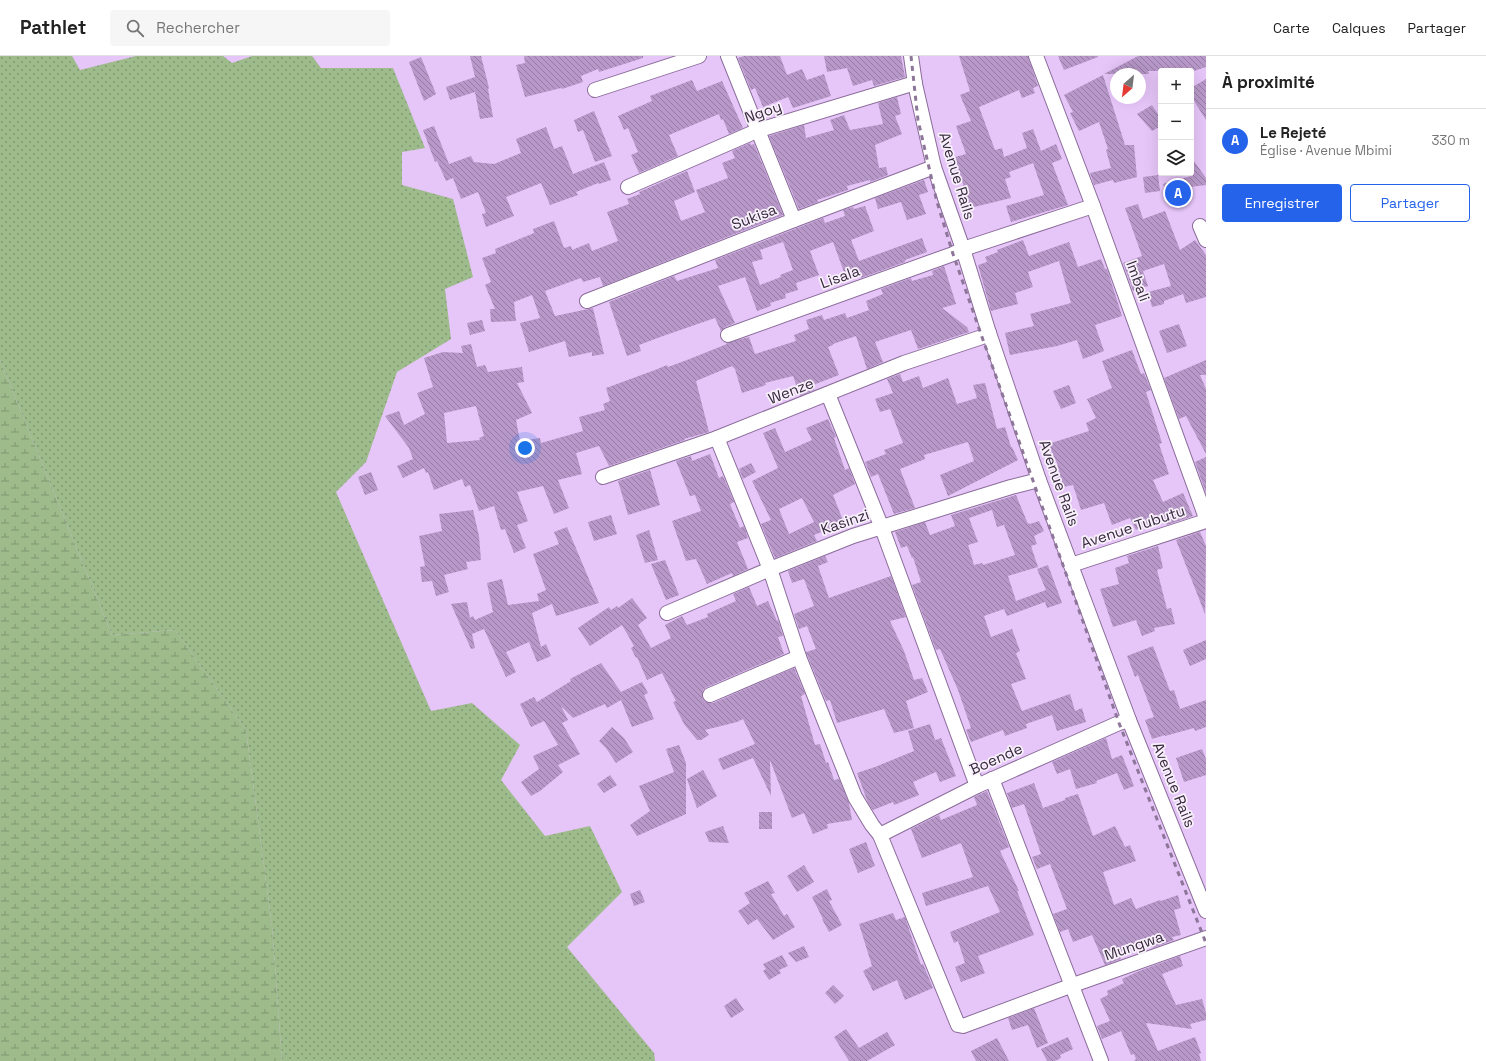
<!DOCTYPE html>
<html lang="fr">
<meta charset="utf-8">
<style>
body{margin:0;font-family:"Space Grotesk",sans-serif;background:#f6f6f6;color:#222}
.controls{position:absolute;right:12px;top:12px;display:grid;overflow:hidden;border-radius:4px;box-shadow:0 4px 16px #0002}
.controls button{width:36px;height:36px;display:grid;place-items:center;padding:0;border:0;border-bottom:1px solid #e0e0e0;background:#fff;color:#222;font:20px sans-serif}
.compass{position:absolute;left:1110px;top:12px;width:36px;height:36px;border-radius:50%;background:#fff;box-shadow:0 4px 16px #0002;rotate:208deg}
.you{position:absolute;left:525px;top:392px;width:14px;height:14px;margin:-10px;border:3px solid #fff;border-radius:50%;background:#1a73e8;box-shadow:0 0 0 6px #1a73e833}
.badge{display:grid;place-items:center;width:26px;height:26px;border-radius:50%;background:#2563eb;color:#fff;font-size:13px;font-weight:700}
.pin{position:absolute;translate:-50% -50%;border:2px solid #fff;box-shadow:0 1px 4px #0006}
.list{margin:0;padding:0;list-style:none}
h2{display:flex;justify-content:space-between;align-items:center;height:52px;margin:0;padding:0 16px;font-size:17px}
h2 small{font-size:13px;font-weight:400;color:#767676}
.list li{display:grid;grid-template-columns:26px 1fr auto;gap:12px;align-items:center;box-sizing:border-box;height:64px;padding:0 16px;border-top:1px solid #e0e0e0}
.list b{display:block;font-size:15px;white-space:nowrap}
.list p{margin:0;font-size:13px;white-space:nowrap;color:#767676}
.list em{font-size:13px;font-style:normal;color:#767676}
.actions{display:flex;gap:8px;padding:12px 16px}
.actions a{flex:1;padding:9px 0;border:1px solid #2563eb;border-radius:4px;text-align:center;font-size:14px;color:#2563eb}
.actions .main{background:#2563eb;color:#fff}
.icon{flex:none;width:22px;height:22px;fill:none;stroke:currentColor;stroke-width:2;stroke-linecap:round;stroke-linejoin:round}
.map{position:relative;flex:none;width:1206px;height:1005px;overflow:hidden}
header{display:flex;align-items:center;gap:24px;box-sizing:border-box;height:56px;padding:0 20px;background:#fff;border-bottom:1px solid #e0e0e0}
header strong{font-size:19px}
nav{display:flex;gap:22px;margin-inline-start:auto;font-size:14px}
.search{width:280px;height:36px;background:#f6f6f6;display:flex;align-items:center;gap:10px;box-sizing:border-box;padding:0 14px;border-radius:4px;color:#767676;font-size:15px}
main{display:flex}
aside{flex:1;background:#fff}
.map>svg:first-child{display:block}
.grass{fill:url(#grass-dots)}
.wetland{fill:url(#wetland-marsh)}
.building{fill:url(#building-back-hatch);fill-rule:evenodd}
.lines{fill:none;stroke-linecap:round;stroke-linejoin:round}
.minor-casing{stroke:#8b6c9a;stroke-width:16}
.minor{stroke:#fff;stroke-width:14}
.rail{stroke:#8d7699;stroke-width:3;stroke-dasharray:5 5;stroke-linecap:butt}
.labels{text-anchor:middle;stroke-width:3.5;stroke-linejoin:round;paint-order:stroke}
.street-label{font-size:15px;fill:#37293d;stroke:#f8f1fc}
</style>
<header>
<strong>Pathlet</strong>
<div class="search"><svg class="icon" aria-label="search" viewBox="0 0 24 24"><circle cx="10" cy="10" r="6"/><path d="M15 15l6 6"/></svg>Rechercher</div>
<nav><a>Carte</a><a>Calques</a><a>Partager</a></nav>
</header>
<main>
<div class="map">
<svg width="1206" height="1005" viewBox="0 0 1206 1005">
<defs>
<pattern id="grass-dots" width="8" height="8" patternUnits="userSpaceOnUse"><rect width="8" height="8" fill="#9dbb8b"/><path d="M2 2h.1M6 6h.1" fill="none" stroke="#819873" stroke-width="1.8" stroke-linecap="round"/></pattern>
<pattern id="wetland-marsh" width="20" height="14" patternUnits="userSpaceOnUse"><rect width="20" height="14" fill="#9dbb8b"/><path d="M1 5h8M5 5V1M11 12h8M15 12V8" fill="none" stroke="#819873"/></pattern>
<pattern id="building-back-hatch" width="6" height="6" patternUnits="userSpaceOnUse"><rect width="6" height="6" fill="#b898c9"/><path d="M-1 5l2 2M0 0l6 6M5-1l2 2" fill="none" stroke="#967ca4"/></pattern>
</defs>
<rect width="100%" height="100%" fill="#e6c5f8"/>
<!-- grass -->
<polygon class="grass" points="0,0 72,0 80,14 136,0 223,0 232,7 252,0 312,0 321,12 393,12 425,92 402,96 402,129 453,143 473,221 445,233 451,283 397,316 366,406 336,436 431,655 472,647 520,689 501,724 545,780 590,770 622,836 567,891 654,997 655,1005 282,1005 272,870 246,674 175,574 112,579 0,304"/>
<!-- wetland -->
<polygon class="wetland" points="0,304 112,579 175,574 246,674 272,870 282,1005 0,1005"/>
<!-- building -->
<g class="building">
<polygon points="470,0 481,0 489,32 488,33 493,61 480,63 475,36 450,44 446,31 475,21"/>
<polygon points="524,0 643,0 643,2 599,16 598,13 581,20 583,26 562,33 561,32 525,41 516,9 525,7"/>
<polygon points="744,0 780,0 787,19 802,13 807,24 824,18 831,40 793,52 788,41 763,51 755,32 751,34 738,2"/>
<polygon points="824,0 901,0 905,21 874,30 872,24 853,30 847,12 827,16"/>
<polygon points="959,0 1028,0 1038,30 1033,32 1035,37 1022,42 1019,34 979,51 995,94 1002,92 1004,101 1027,92 1022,77 1033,73 1041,95 1056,88 1062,103 1052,107 1068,149 1011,166 1006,150 1044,139 1033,107 1009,116 1011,121 1005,123 1011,142 970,152 955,101 966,98 956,70 971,65 960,39 970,35"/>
<polygon points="1058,0 1098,0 1098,1 1064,14"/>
<polygon points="1138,0 1206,0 1206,11 1194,15 1148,15 1149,18 1104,18"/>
<polygon points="421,1 436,38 424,45 409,6"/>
<polygon points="1103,19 1125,89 1134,89 1137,121 1114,127 1113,124 1094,129 1090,117 1111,112 1106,94 1108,93 1099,66 1079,75 1070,57 1073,56 1064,39"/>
<polygon points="1206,23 1206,64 1191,40 1191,32"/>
<polygon points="692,24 697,35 722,25 743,72 729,78 723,63 721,64 719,58 669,79 678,100 639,117 631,99 638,96 628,72 624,74 618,60 652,45 650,40"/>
<polygon points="897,41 901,58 895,60 902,78 875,89 879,112 886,111 888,119 870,126 870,124 847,130 848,134 817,144 818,146 799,153 769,80 804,69 806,82 834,74 830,64 844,59 850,74 883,68 878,47"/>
<polygon points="1152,49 1161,63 1161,70 1152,75 1137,58"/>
<polygon points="594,55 612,100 595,106 583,74 578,76 574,64"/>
<polygon points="434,70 449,108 471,100 474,106 494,108 521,97 516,83 546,71 554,93 562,90 573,118 604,106 611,124 599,128 598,127 576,136 578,139 550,149 541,127 506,141 514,160 486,171 482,158 486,157 478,136 461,143 453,122 446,125 437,105 435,106 423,74"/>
<polygon points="750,87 751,89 754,88 783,159 603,230 600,221 583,226 581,222 545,235 555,260 593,252 604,298 592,300 592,296 569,301 565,285 529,296 520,267 540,262 532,239 514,246 516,265 491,266 490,253 495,253 485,229 491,226 482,202 496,197 495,193 534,177 533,173 554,165 564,192 571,190 572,194 589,187 592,195 618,185 607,156 629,148 627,143 640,138 639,136 687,115 695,136 674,145 681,165 705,156 696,134 728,122 722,107 735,102 732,95"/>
<polygon points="1191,101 1206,122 1206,129 1165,134 1163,128 1191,120"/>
<polygon points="1158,119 1160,135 1145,137 1143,121"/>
<polygon points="924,124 928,136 919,139 926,158 907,164 901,146 878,153 875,142"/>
<polygon points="1138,148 1143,163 1165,155 1180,194 1195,184 1206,199 1206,241 1186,247 1183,238 1164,245 1164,248 1152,251 1148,236 1171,230 1164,208 1143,215 1148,230 1133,235 1123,207 1142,200 1125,152"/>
<path d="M865,150L874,175L851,184L859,205L922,182L927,196L905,204V206L861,222L857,211L844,216L833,186L810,195L819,219L796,227L798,234L785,238L786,242L770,247L771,250L757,255L745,221L718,230L735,267L725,271L721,275L715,262L663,280L639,289L641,295L627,300L609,246L674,220L677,225L718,212L715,204L823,162L825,167L845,160L843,154L853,151L854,153ZM783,186L793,214L780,219L781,221L760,229L752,206L763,203L760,194Z"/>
<polygon points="1023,184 1029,200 1069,186 1078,211 1101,203 1105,213 1107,213 1122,260 1095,269 1104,295 1083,303 1077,284 1057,290 1010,299 1005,277 1034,270 1030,258 1071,247 1059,205 1028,216 1033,231 1015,237 1018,248 991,255 978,209 987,206 985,201 998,196 997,194"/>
<path d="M944,210L956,248L942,252L967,271L969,276L918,293L911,274L875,286L883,306L867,313L856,280L833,288V289L828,291L839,319L813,329L814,334L800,340L793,320L765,327L766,329L742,337L735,313L732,310L696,325L709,376L684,383L685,384L609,410L599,390L576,397L582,418L558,424L569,452L554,458L543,430L517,436L528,465L517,469L526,492L514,497L505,473L501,474L494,450L479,455L470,429L465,431L462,423L434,434L428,416L426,417L424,412L403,422L397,410L413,403L409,392L385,360L399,355L404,369L425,358L417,337L433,331L424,302L443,296L463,297L461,290L471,288L477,311L485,309L488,316L522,311L524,326L517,327L532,357L516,364L520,385L540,382L541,387L583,375L579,361L605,354L603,348L610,345L606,332L655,314L667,309L668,311L687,304L727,288L726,287L749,281L755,298L796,285L794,279L809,273L806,264L822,259L824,264L845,257L847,262L869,254L866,245L883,238L881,233L911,222L912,225L933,219L932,215ZM476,350L484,380L479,382L480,384L447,387L444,357Z"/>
<polygon points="482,264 485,275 470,279 467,267"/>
<polygon points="1179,268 1187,290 1167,297 1159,275"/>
<polygon points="1132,294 1141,318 1144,317 1151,334 1146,336 1162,387 1159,388 1169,418 1153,424 1163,446 1183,437 1193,460 1167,469 1166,467 1165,467 1163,462 1136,474 1130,462 1112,469 1104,447 1081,454 1073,429 1063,431 1057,407 1048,388 1089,375 1086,367 1096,362 1087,343 1112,332 1102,305"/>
<polygon points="1206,304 1206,319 1200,319 1206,333 1206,398 1186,360 1179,363 1164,322"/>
<polygon points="900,318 903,326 919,320 923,332 948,322 957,348 977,342 973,329 985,327 997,373 1005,371 1011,391 1012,391 1018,404 948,440 940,419 974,405 968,386 924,399 925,403 900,413 915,452 894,458 878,418 871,421 865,406 886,398 884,394 903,387 890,353 880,356 875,343 893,337 887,323"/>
<polygon points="1069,329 1076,347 1061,353 1053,335"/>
<path d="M828,363L836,381L834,382L845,414L849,412L855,428L833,439L844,467L814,479L817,485L775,502L761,468L771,464L752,425L778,412L763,377L775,372L785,396L812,384L806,372ZM802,442L814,466L789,478L779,453Z"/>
<polygon points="710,398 719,422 723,420 734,446 730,448 740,472 744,470 748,482 737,486 748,513 733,520 732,517 707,528 696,503 686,505 672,465 701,455 695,439 690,440 676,405 691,400 692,405"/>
<polygon points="1206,401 1206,437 1195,406"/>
<polygon points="751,407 756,416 743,423 739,413"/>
<polygon points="650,414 660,449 628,459 618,425"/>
<polygon points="371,416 378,434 365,439 358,421"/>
<path d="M1016,439L1028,468L1029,467L1030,468L1039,465L1044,475L1034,480L1037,488L1031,490L1038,511L1008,520L1016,545L1046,534L1037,513L1048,509L1062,547L1047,552L1045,546L1007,560L1004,553L984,560L991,581L1012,573L1020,595L1016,597L1026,623L1011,628L1022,655L1070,638L1075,655L1082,652L1086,666L1057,675L1052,659L1026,668L1027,672L1005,680L1003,674L971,686L966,674L971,672L958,634L940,593L936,594L912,529L921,526L913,501L912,502L907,490L901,492L895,476L925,466L930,479L955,470L951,459ZM992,454L997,471L1004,469L1015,499L983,509L982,507L974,509L968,489L978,486L969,462Z"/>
<polygon points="473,454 479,480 481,504 466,506 468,513 444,519 449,536 436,540 432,525 422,526 420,511 425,510 419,480 442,475 439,458"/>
<polygon points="611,459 617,478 594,485 588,466"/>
<polygon points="567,471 599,547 556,560 552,548 532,557 541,591 546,588 551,600 537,606 529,586 506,596 516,616 506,621 484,573 472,578 475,592 471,593 451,548 467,546 470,562 473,560 475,564 493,556 487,527 502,523 508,549 539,545 537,538 546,534 533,498 559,488 554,476"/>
<polygon points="649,474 658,504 645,507 636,479"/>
<polygon points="1200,476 1206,490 1205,558 1176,484"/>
<polygon points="1158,490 1163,512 1157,514 1167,553 1171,552 1175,568 1154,572 1155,575 1142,580 1136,564 1113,571 1100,533 1119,528 1115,512 1129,507 1127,500"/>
<polygon points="825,500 828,506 818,510 829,542 891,520 906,561 890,565 904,595 914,624 922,622 928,636 906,645 914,672 894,677 884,653 837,667 830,644 826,645 806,596 816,593 807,570 799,573 794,558 814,550 804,523 792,527 788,515"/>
<polygon points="665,504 679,539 666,544 651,508"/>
<polygon points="749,531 757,550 768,545 777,565 778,564 783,580 778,581 784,598 707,631 703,634 702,642 705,646 713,647 794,612 805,638 801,640 815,689 820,688 826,707 828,706 834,724 839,723 849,747 852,764 827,768 828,772 813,778 804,757 792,762 770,704 771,740 753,702 723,714 718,703 755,688 743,663 737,666 705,674 709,679 701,684 697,684 684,668 673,646 676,645 662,617 647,624 637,601 636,602 631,592 634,590 622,569 590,590 578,572 609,551 611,554 617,550 618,552 632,542 647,562 638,569 651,592 671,582 665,569 682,560 687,569 708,561 707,558 736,545 733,538"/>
<polygon points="1206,584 1206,603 1190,610 1183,594"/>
<polygon points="1153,590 1170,635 1174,634 1180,653 1206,644 1206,671 1195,675 1194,672 1165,680 1165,679 1152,683 1145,664 1154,661 1138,619 1135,621 1127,600"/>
<polygon points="601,607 621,636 642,626 648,637 644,639 654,663 632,671 621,644 607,652 605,648 573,662 561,650 568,664 562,667 580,698 558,709 563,716 540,735 531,740 521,726 539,713 533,700 558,689 544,665 531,671 520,648 534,641 537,646 571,625 570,623"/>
<polygon points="930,668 935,684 941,682 956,720 940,726 936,716 913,726 919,739 894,749 893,746 873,754 868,747 857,717 875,711 914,695 908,675"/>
<polygon points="612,671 624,682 633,696 616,707 606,692 599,685"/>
<polygon points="1106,682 1112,703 1122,699 1134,730 1124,734 1117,717 1096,725 1097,727 1076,733 1070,713 1057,718 1052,706"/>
<polygon points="679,689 686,707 686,758 637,780 630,769 650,755 639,730 674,716 666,693"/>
<polygon points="1202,693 1206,703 1206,719 1184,726 1176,702"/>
<polygon points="703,714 717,740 697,752 687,723"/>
<polygon points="610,719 617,729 604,737 597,728"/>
<polygon points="1034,727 1043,752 1065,744 1065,742 1078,738 1093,780 1115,770 1125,791 1130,789 1136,805 1103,816 1114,849 1131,842 1136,853 1160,844 1161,845 1178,839 1181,852 1174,854 1181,879 1172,881 1174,884 1153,892 1150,885 1118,897 1121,903 1105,909 1092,879 1073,886 1068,873 1060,876 1053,858 1067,853 1050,808 1037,813 1032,801 1041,798 1024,748 1012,752 1007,737"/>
<polygon points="987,735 1009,791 1000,795 1019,835 1017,835 1034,879 978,900 985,917 961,926 955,911 965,907 958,885 954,887 950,876 1000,856 988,830 926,850 922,837 973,821 961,787 922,802 911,773 939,759 941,764 977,749 974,741"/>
<rect x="759" y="756" width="13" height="17"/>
<polygon points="723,770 729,787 709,786 705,776"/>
<polygon points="866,786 875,810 858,817 849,793"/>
<polygon points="804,809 814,826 797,836 787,820"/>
<polygon points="768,825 775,837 771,838 784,860 787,858 795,871 773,884 757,863 748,869 738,855 750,847 744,837"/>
<polygon points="827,833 832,844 829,845 842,869 829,876 822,863 823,863 812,841"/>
<polygon points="640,834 645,846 634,850 630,838"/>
<polygon points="893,857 896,864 905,861 921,909 923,908 933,932 905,944 897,924 873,935 863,915 872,910 859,868"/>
<polygon points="804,890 809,901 796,906 788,897"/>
<polygon points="782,899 788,910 779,914 781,917 769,924 763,915 766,913 763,908"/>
<polygon points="1180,900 1183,910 1162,918 1176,949 1202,943 1206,957 1206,964 1190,968 1192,973 1146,967 1158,995 1195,981 1201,997 1199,998 1201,1005 1134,1005 1136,1003 1134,998 1131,999 1121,975 1102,983 1097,970 1110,965 1100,943 1108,939 1107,935 1124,927 1122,923 1139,915"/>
<polygon points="833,929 844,940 835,948 825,937"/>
<polygon points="736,942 744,954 731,962 724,950"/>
<polygon points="1034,952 1048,987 1037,992 1028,969 1012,974 1008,962"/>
<polygon points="846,973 859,992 887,976 895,989 867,1005 849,1005 834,981"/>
<polygon points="1068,981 1073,993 1060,999 1061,1002 1055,1005 1047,1005 1041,993"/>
<polygon points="997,982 1009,1005 976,1005 971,995"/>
</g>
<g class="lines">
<defs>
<g id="minor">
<polyline points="728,0 794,164"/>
<polyline points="911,0 915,28 934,111 963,193 989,277 1039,424 1129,664 1206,855"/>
<polyline points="1036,0 1093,150 1206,462"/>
<polyline points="595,34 699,0"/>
<polyline points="628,131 759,74 915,27"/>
<polyline points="1200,170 1206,184"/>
<polyline points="587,245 794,164 934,111"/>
<polyline points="728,279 953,198 963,193 1093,150"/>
<polyline points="828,338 882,472 977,730"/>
<polyline points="717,382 770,513 799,601 855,741 872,769 880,779 958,969 963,970 1073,929 1206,882"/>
<polyline points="603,421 717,382 904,307 982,281 989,277"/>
<polyline points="1071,509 1206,465"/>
<polyline points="667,557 770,513 853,480 1011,431 1039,424"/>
<polyline points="710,639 799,601"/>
<polyline points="992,723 1101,1005"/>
<polyline points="880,779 977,730 1119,667 1129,664"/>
</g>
</defs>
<!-- minor casing -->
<use href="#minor" class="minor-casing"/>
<!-- minor -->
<use href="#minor" class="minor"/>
<!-- rail -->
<polyline class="rail" points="911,0 918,64 937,146 953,198 982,281 1119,667 1206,887"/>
</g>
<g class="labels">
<!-- street labels -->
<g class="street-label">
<text transform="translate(763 56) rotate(-19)" y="5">Ngoy</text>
<text transform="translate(957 120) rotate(73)" y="5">Avenue Rails</text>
<text transform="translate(754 161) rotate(-21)" y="5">Sukisa</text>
<text transform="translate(840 221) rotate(-20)" y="5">Lisala</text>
<text transform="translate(1138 225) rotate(70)" y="5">Imbali</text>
<text transform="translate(791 335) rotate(-21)" y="5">Wenze</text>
<text transform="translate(1059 427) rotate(70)" y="5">Avenue Rails</text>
<text transform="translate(845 466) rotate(-19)" y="5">Kasinzi</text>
<text transform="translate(1133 471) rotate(-18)" y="5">Avenue Tubutu</text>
<text transform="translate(996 703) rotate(-24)" y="5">Boende</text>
<text transform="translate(1174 729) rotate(68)" y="5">Avenue Rails</text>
<text transform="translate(1134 890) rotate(-19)" y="5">Mungwa</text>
</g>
</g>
</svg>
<div class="controls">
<button>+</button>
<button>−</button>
<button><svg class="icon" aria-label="layers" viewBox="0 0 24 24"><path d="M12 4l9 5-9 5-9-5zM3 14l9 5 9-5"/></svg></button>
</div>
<svg class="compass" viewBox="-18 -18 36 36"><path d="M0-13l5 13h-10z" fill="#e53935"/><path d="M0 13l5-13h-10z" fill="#767676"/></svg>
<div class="you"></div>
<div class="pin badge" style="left:1178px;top:137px">A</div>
</div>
<aside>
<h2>À proximité<small></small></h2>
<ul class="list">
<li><span class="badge">A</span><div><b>Le Rejeté</b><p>Église · Avenue Mbimi</p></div><em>330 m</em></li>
</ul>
<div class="actions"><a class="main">Enregistrer</a><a>Partager</a></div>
</aside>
</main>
